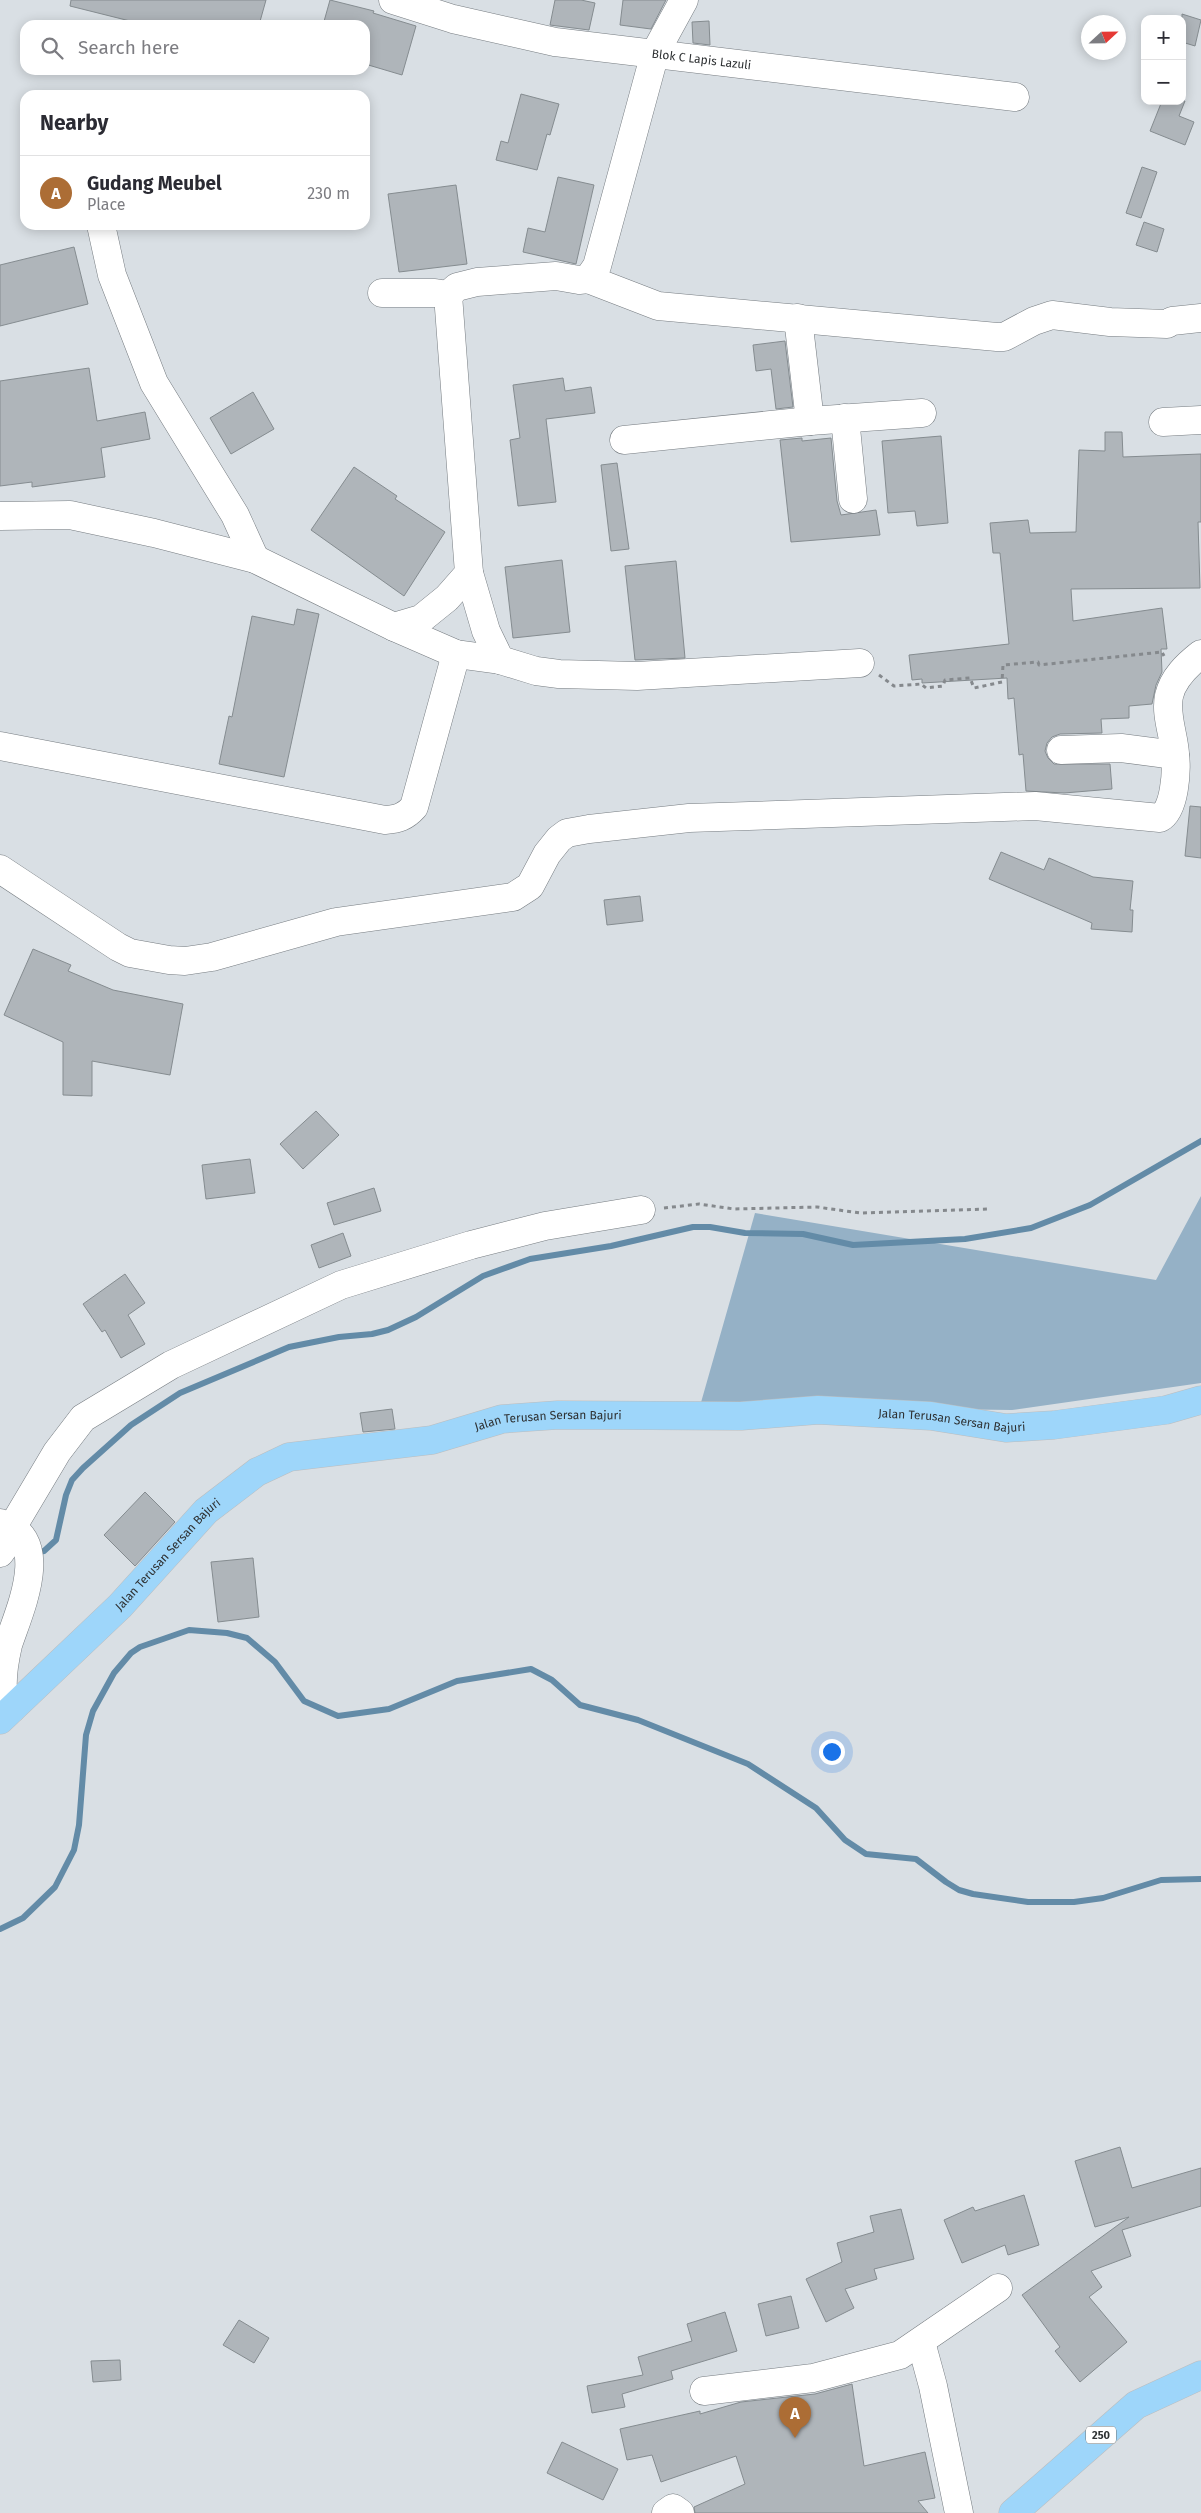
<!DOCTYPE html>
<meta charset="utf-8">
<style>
body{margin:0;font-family:"Fira Sans",sans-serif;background:#f7f7f7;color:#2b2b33}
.controls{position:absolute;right:15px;top:15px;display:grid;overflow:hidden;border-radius:10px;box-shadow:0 2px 12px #0003}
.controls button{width:45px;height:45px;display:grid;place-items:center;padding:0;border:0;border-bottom:1px solid #e1e1e2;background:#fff;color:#2b2b33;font:25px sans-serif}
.compass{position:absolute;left:1081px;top:15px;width:45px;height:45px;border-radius:50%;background:#fff;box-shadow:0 2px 12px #0003;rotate:68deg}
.you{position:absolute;left:831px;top:1751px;width:18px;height:18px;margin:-12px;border:4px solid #fff;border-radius:50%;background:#1a73e8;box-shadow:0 0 0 8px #1a73e833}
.badge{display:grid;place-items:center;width:32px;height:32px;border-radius:50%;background:#ac6d35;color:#fff;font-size:16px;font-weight:700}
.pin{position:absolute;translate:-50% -41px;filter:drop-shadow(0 1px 2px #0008)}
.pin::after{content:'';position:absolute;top:26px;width:18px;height:15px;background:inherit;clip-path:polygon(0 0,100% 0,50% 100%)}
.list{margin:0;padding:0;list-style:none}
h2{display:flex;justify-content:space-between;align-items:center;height:65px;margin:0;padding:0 20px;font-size:21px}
h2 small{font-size:16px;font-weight:400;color:#7c7c81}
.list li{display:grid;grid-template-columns:32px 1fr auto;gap:15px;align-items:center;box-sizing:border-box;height:75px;padding:0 20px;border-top:1px solid #e1e1e2}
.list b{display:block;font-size:19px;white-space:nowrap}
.list p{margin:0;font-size:16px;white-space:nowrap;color:#7c7c81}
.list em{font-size:16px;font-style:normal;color:#7c7c81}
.icon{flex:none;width:28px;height:28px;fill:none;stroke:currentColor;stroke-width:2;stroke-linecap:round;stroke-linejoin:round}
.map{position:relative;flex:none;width:1201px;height:2513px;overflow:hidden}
.search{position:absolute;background:#fff;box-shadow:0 2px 12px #0003;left:20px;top:20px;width:350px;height:55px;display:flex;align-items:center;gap:12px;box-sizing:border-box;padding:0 18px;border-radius:15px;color:#7c7c81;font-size:19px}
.panel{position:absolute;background:#fff;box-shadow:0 2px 12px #0003;left:20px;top:90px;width:350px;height:140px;border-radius:15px}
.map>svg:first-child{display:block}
.green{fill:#95b1c6}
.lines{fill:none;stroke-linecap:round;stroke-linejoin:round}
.stream{stroke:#638ba7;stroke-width:6}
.building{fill:#afb5ba;stroke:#858c90}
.minor-casing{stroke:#767c81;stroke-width:29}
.major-casing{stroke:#bcbdbe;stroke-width:29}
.path{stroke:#85898d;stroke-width:3;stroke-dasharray:4 4;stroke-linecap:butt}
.minor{stroke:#fff;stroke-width:28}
.major{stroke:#9ed6fa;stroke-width:28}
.labels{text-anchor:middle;stroke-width:4.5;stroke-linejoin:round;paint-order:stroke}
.shield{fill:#fff;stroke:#6d7071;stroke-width:1}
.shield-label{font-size:11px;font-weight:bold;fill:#2f3234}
.street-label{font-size:12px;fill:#2f3234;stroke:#fff}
</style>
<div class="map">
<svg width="1201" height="2513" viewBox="0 0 1201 2513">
<rect width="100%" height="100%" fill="#d9dfe4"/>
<!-- green -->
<polygon class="green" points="1201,1196 1201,1383 1012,1410 700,1406 755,1213 1156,1280"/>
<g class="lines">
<!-- stream -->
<g class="stream">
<polyline points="35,1553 44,1551 56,1540 66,1495 72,1480 83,1468 131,1425 180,1393 289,1347 339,1337 372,1334 388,1330 416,1317 483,1276 530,1259 611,1246 693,1227 710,1227 745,1233 803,1234 853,1245 965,1239 1031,1228 1090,1205 1201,1141"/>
<polyline points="0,1929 23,1918 55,1887 74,1850 79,1825 86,1735 93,1711 114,1673 131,1653 140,1647 189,1630 227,1633 247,1638 275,1662 304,1701 338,1716 389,1709 457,1681 531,1669 552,1680 580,1705 638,1720 748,1764 816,1808 845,1840 866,1854 916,1859 946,1882 959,1890 973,1894 1028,1902 1074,1902 1103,1898 1161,1880 1201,1879"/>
</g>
</g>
<!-- building -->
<g class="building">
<polygon points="71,0 266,0 259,25 129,25 130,21 70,6"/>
<polygon points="330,0 374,11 373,13 416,26 402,75 365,64 365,25 323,25"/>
<polygon points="555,0 581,0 595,3 589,30 550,25"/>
<polygon points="623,0 666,0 651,29 620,25"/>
<polygon points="1182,14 1201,20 1195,46 1182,42"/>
<polygon points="709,21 710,45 693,43 692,22"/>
<polygon points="521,94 559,104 550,135 547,134 537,170 496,160 501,141 508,143"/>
<polygon points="1162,101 1185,101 1179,116 1194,122 1185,145 1150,131"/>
<polygon points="1142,167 1157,172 1141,218 1126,213"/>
<polygon points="558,177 594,185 576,264 523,252 528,228 545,232"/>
<polygon points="456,185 467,264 399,272 388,194"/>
<polygon points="1144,222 1164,229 1157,252 1136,245"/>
<polygon points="74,247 88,304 0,326 0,265"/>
<polygon points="785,341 793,407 776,409 771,369 756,371 753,345"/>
<polygon points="89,368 97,421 145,412 150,439 101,448 105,477 32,487 32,482 0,486 0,381"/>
<polygon points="563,378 565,391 591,387 595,413 546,419 556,502 518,506 510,440 520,438 513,385"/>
<polygon points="253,392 274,429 231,454 210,418"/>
<polygon points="1105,432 1122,432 1123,457 1201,454 1201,522 1198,522 1200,588 1071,589 1073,621 1162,608 1167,649 1161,649 1162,672 1156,685 1152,704 1129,706 1129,718 1101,719 1102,733 1060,734 1052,737 1047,743 1045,751 1048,758 1054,764 1110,764 1112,789 1064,793 1026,791 1023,754 1019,755 1014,698 1008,699 1007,678 922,683 922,679 912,680 909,655 1009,644 1000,553 993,553 990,523 1028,520 1030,533 1076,532 1079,450 1105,451"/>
<polygon points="941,436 948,523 917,526 915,511 888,513 882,441"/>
<polygon points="802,438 802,441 831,438 837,501 841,515 876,510 880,535 791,542 780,440"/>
<polygon points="617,463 629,549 611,551 601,465"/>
<polygon points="354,467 397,496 395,499 445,532 404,596 311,530"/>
<polygon points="562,560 570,632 513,638 505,567"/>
<polygon points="676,561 685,658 635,660 625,566"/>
<polygon points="297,609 319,614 284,777 219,764 229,716 232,717 252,616 294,625"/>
<polygon points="1190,806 1201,807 1201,858 1185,856"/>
<polygon points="1001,852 1044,870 1049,858 1093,877 1133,881 1130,910 1133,910 1132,932 1091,929 1092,923 989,879"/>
<polygon points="640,896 643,921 607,925 604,900"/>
<polygon points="33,949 71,965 68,971 113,990 183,1004 170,1075 92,1061 92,1096 63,1095 63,1042 4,1015"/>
<polygon points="316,1111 339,1135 303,1169 280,1144"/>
<polygon points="250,1159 255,1193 206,1199 202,1165"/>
<polygon points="374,1188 381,1211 334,1225 327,1203"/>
<polygon points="343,1233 351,1256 319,1268 311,1245"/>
<polygon points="125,1274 145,1303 128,1315 145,1344 121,1358 105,1330 102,1332 83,1304"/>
<polygon points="392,1409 395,1429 363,1432 360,1413"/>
<polygon points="145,1492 175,1522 135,1566 104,1535"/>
<polygon points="253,1558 259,1617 218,1622 211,1562"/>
<polygon points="1120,2147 1132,2188 1201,2168 1201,2206 1122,2230 1131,2256 1091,2271 1102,2287 1089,2297 1127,2342 1080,2382 1055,2351 1060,2347 1022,2295 1129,2217 1095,2227 1075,2161"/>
<polygon points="1024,2195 1039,2245 1008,2255 1005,2245 962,2263 944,2220 973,2207 975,2211"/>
<polygon points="901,2209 914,2259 874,2269 877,2279 845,2289 854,2308 826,2322 806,2279 842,2262 837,2243 874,2232 870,2216"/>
<polygon points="791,2296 799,2328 766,2336 758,2304"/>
<polygon points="725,2312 737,2351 671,2371 673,2379 622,2394 625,2407 592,2413 587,2386 643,2375 638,2357 692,2341 687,2324"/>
<polygon points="239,2320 269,2338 254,2363 223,2345"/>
<polygon points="120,2360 121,2380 93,2382 91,2361"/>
<polygon points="852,2384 864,2466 925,2452 935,2498 918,2501 928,2513 695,2513 694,2507 745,2484 736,2456 661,2482 652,2455 627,2460 620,2429 700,2411 700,2414 741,2402 815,2394"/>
<polygon points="562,2442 618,2469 603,2500 547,2473"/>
</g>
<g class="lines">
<defs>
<g id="minor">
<path id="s1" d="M393,0L453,19L555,42L1015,97"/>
<polyline points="101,225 112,275 154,383 235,515 255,559"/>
<polyline points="588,279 658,306 997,337 1004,337 1034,321 1052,315 1110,322 1167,324 1172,321 1201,318"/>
<polyline points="382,293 435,293 448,295"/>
<polyline points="448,295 457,287 477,282 556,276 579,280 588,279 597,266 655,53 684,0"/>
<polyline points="798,318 810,421"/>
<polyline points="845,418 853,499"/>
<polyline points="1163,422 1201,420"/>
<polyline points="624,440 810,421 922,413"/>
<polyline points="0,516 70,515 154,533 255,559 394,627 421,619 447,598 469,573 448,295"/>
<polyline points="469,573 486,631 500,660"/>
<polyline points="394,627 456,654 500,660 536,671 559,674 637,676 860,663"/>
<path d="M0,746L385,820C398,819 405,817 414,807L456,654"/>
<polyline points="1061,750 1121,748 1175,755"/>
<path d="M0,869L118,947L130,953L169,960L185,961L212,957L336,922L513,897L530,886L547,854L559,839L567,833L589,829L689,818L1035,806L1160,818C1175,810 1177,770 1175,754C1174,735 1165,715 1169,696C1173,678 1187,665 1201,654"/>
<path d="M0,1523C54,1538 19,1611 8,1645C5,1658 2,1678 3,1691C4,1697 8,1704 11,1709"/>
<polyline points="13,1526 57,1452 83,1418 171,1365 341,1285 471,1245 545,1226 641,1210"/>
<polyline points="0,1553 16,1531"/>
<polyline points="921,2342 933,2386 959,2513"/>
<polyline points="704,2391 813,2378 900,2355 998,2288"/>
<polyline points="666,2513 673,2508 680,2513"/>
</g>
<g id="major">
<path id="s2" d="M0,1720L120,1606L206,1511L257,1472L289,1457L432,1440L502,1419L558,1415L741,1416L818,1410L931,1416L1006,1428L1054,1425L1166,1410L1201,1400"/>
<polyline points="1013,2513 1136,2405 1201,2375"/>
</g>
</defs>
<!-- minor casing -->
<use href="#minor" class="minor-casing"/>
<!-- major casing -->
<use href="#major" class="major-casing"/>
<!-- path -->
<g class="path">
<polyline points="879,675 894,686 921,684 926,688 943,686 945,680 970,678 974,688 1002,682 1003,665 1038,662 1039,665 1162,652 1164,656"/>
<polyline points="664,1208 699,1204 734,1209 817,1207 860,1213 989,1209"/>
</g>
<!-- minor -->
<use href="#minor" class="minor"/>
<!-- major -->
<use href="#major" class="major"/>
</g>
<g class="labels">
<!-- shield labels -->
<rect class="shield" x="1086" y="2426.5" width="30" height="17" rx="4"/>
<g class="shield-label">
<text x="1101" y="2439">250</text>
</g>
<!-- street labels -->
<g class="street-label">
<text dy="4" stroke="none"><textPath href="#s1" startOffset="315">Blok C Lapis Lazuli</textPath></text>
<text dy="4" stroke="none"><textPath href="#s2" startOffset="1061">Jalan Terusan Sersan Bajuri</textPath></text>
<text dy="4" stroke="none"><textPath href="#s2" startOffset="656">Jalan Terusan Sersan Bajuri</textPath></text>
<text dy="4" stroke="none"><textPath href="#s2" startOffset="236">Jalan Terusan Sersan Bajuri</textPath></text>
</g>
</g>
</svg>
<div class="controls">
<button>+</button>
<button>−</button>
</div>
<svg class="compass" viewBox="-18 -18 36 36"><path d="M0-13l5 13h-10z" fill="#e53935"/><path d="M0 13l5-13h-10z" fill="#7c7c81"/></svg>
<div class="you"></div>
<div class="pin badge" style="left:795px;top:2438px">A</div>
<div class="search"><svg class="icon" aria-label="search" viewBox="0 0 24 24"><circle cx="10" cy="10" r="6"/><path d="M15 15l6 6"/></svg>Search here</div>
<section class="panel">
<h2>Nearby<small></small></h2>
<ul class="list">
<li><span class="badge">A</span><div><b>Gudang Meubel</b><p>Place</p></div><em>230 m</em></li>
</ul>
</section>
</div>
